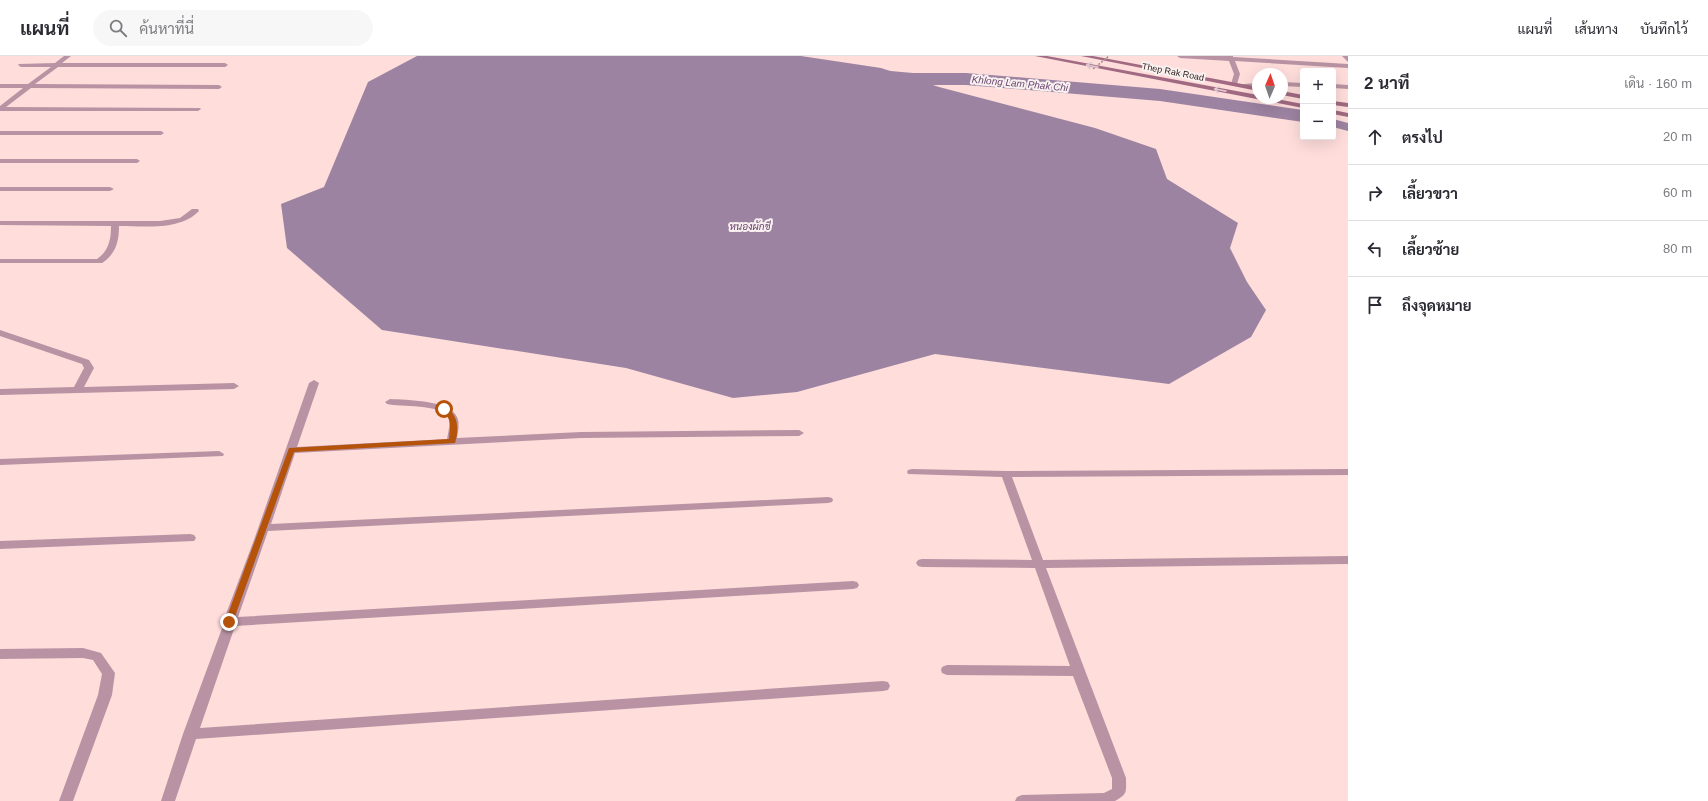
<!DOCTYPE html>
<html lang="th">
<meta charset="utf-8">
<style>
body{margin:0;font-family:Helvetica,Sarabun,sans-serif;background:#f7f7f7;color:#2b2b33}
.controls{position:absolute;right:12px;top:12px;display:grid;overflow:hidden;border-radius:4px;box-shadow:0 4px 16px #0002}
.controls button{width:36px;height:36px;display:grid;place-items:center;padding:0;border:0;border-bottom:1px solid #e1e1e2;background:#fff;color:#2b2b33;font:20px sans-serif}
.compass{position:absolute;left:1252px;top:12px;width:36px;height:36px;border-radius:50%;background:#fff;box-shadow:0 4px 16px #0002;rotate:2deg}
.stop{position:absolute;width:12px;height:12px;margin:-9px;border:3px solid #b45309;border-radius:50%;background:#fff}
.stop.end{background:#b45309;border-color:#fff;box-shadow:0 1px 4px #0008}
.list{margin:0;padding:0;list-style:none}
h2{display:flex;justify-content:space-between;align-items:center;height:52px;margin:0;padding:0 16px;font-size:17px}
h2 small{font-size:13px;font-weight:400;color:#7c7c81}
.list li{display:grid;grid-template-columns:26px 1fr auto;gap:12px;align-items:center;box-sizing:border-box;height:56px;padding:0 16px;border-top:1px solid #e1e1e2}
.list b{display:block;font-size:15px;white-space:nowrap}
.list em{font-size:13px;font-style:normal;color:#7c7c81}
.icon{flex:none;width:22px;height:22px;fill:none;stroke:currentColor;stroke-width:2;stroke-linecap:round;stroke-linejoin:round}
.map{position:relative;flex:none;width:1348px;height:745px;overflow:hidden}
header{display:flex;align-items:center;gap:24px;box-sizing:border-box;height:56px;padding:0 20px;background:#fff;border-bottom:1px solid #e1e1e2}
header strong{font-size:19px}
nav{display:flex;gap:22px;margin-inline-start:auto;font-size:14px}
.search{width:280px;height:36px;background:#f7f7f7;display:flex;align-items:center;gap:10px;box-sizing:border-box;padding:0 14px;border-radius:22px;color:#7c7c81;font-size:15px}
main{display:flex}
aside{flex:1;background:#fff}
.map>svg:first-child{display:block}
.water{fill:#9c83a1}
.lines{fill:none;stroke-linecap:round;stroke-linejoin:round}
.canal{fill:#9c83a1;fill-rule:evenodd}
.river{fill:#9c83a1;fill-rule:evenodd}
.minor{fill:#b993a3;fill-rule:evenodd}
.secondary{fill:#a16a82;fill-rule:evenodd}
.path-bridge{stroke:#a48b8a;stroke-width:1.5;stroke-dasharray:2 1.5;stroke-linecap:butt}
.oneway{stroke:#dfc8cf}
.route{fill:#b45309}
.labels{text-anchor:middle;stroke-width:4;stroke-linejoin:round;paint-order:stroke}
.far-street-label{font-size:9px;fill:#342524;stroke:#f9f1f0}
.far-water-label{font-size:10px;font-style:italic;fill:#694470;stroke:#f9f1f0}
</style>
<header>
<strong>แผนที่</strong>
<div class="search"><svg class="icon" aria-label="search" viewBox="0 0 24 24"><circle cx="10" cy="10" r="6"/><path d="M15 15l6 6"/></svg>ค้นหาที่นี่</div>
<nav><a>แผนที่</a><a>เส้นทาง</a><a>บันทึกไว้</a></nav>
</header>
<main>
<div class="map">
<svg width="1348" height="745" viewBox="0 0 1348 745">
<rect width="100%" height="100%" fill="#fedddb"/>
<!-- water -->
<polygon class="water" points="417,0 801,0 881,12 939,31 1095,72 1156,93 1167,123 1238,167 1230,192 1247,226 1266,254 1251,281 1169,328 935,298 797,336 733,342 626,312 382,274 287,192 281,148 324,131 368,26"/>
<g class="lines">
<!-- canal -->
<polygon class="canal" points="1333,63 1348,67 1348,75 1333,71"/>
<!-- river -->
<polygon class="river" points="868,13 913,17 966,17 1160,33 1303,54 1303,66 1160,45 966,29 913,29 861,23 858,19 861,15"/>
<!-- minor -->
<g class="minor">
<polygon points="64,0 71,0 62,7 225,7 228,9 225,11 58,11 35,28 219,29 222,31 219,33 31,32 6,51 200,52 201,53 198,55 0,55 0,50 23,32 0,32 0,28 28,28 51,11 21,11 18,9 19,8 55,7"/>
<polygon points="1177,0 1233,0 1233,1 1348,8 1348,12 1235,5 1240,18 1237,28 1234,30 1231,28 1234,18 1229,5 1180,2"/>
<polygon points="1342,0 1348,0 1348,6"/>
<polygon points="1282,26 1303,27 1303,31 1282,30"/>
<polygon points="1258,27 1258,31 1244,32 1241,30 1244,28"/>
<polygon points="1333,28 1348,29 1348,33 1333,32"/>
<polygon points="0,75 161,75 164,77 161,79 0,79"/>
<polygon points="0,103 137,103 140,105 137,107 0,107"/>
<polygon points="0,131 110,131 114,133 110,135 0,135"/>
<path d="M192,153H198L199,155C180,175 144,170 119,170C119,185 116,198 102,207H0V203H97C109,195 111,183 111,170L0,169V165H160L180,162Z"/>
<polygon points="0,274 89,304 94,312 84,331 234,327 239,330 234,333 0,339 0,333 74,331 84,312 82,308 0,280"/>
<path d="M314,324L319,327L297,391L447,383C448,377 451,367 448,361C441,348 400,351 387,348L385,346L390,343C406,344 450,344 457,361C460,367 458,376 457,382L581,376L799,374L804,377L799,380L581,382L295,397L271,468L828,441L832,442L833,444L832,446L828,447L268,475L238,561L853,525L857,526L859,529L857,532L853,533L235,570L200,672L883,625L888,626L890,630L888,634L883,635L196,683L175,745H161L183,678L224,567L223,566L254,484L309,327Z"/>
<polygon points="219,395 224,398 223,400 0,409 0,403"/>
<path d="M912,413L1006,415L1348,413V419L1012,421L1043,504L1348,500V508L1046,512L1126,722C1126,736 1128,738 1115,745H1015L1017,741L1022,739L1104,737L1112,733V722L1073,620L947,619L942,617L941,614L942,611L947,609L1070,610L1035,512L922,511L918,510L916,507L918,504L922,503L1032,504L1002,421L908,418L907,416L908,414Z"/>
<polygon points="190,478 194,479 196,482 194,485 0,493 0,485"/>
<polygon points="83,592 101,597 115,617 112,639 73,745 59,745 98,639 102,618 93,604 83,602 0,603 0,593"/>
</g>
<!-- secondary -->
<g class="secondary">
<polygon points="1035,0 1047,0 1258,39 1258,42 1271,42 1303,48 1303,52"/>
<polygon points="1081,0 1093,0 1258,31 1258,35"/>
<polygon points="1282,35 1303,39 1303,43 1282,39"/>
<polygon points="1333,45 1348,47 1348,51 1333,49"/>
<polygon points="1333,54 1348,57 1348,61 1333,58"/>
</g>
<!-- path-bridge -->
<polyline class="path-bridge" points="1093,13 1109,0"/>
</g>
<!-- one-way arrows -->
<defs><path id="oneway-shaft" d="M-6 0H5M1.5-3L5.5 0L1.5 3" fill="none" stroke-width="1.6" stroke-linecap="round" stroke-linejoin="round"/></defs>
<g class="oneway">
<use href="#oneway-shaft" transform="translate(1092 10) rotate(-169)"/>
<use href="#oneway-shaft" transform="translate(1220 34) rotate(-169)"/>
</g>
<!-- route -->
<path class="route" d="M444,351C459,357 459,374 455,387L294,396L233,566L229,569L227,568L225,566L289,392L449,383C450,368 453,365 441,353Z"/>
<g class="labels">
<!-- far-street labels -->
<g class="far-street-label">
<text transform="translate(1173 16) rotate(11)" y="3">Thep Rak Road</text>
</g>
<!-- far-water labels -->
<g class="far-water-label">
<text transform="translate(1020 27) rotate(5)" y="4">Khlong Lam Phak Chi</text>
<text x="750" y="174">หนองผักชี</text>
</g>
</g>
</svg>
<div class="controls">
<button>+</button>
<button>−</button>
</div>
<svg class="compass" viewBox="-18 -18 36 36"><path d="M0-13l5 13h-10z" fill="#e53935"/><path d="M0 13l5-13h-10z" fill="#7c7c81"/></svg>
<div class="stop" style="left:444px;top:353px"></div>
<div class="stop end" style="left:229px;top:566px"></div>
</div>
<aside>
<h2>2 นาที<small>เดิน · 160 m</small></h2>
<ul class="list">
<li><svg class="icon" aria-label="ahead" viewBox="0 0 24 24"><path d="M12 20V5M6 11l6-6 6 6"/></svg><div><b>ตรงไป</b></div><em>20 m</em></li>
<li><svg class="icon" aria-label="right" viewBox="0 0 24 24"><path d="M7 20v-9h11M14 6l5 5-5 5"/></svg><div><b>เลี้ยวขวา</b></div><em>60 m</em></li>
<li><svg class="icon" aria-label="left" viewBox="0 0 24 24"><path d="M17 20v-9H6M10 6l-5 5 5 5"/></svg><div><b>เลี้ยวซ้าย</b></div><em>80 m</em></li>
<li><svg class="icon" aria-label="arrive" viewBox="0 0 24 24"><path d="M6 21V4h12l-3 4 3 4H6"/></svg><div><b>ถึงจุดหมาย</b></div></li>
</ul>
</aside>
</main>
